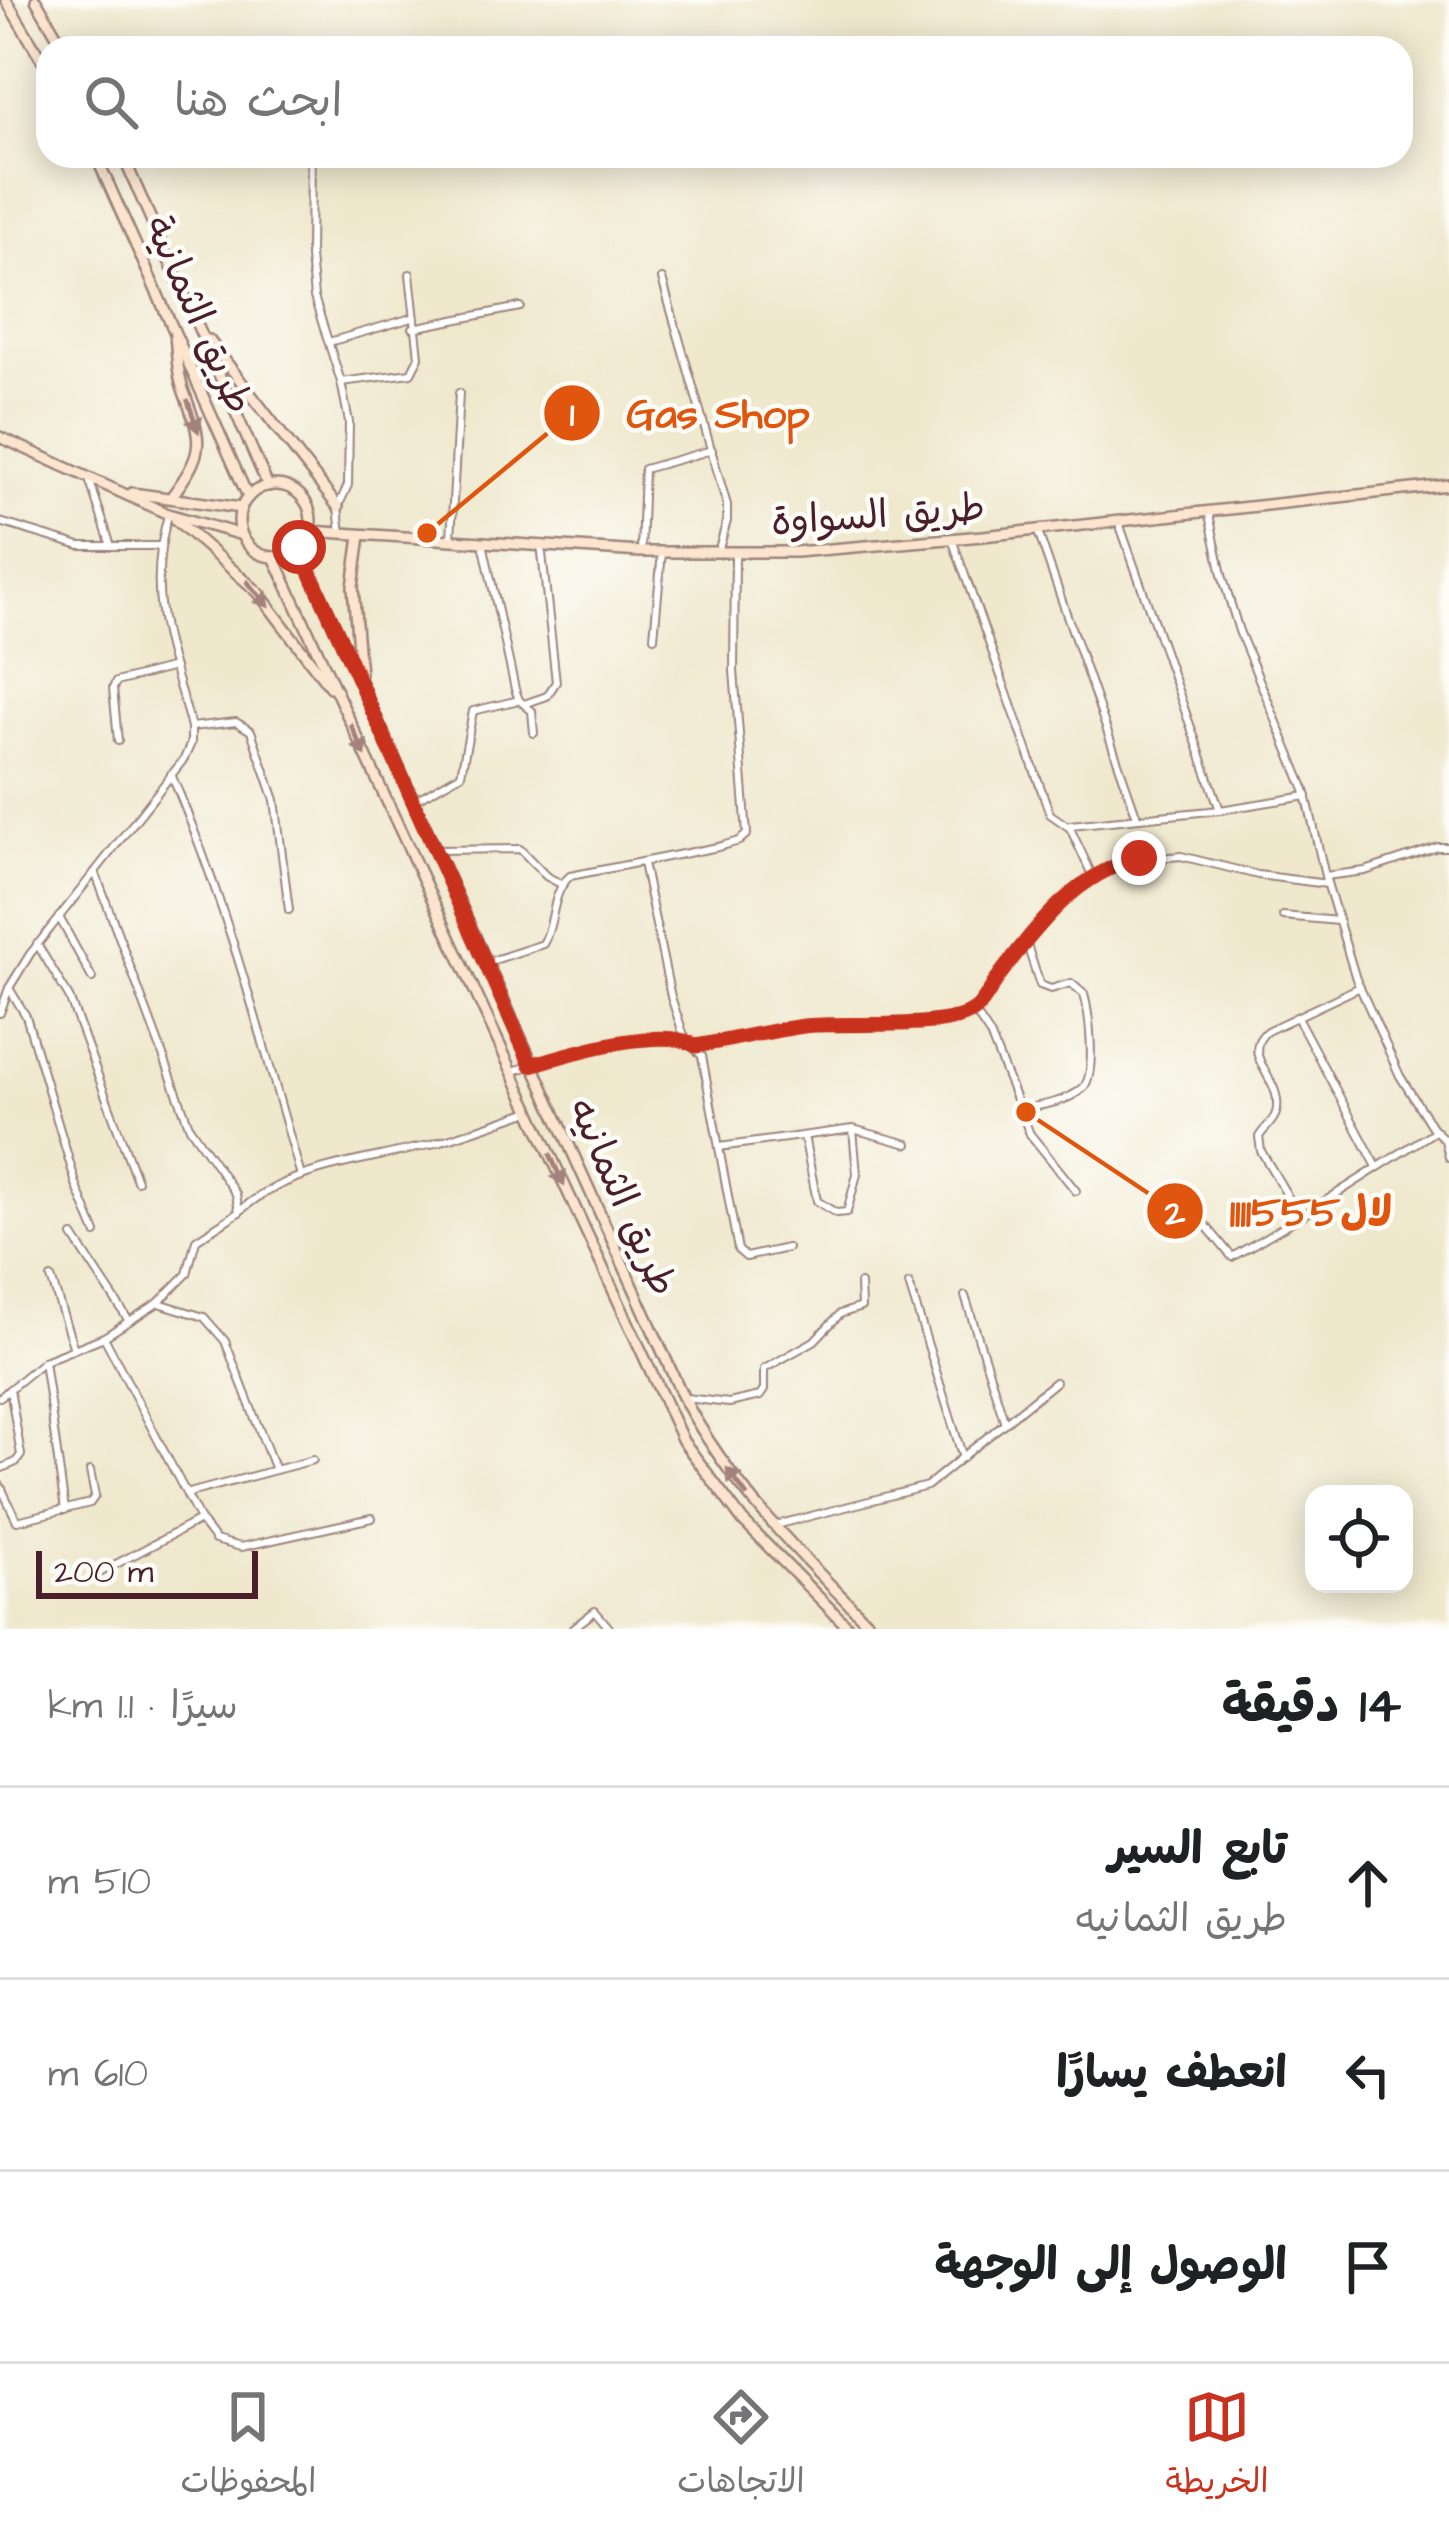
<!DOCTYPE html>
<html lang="ar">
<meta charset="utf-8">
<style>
body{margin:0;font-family:"Architects Daughter","Playpen Sans Arabic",sans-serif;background:#f2f2f2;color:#202124;direction:rtl}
.controls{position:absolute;right:36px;bottom:36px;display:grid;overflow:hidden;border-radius:24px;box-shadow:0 6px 30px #0003}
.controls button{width:108px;height:108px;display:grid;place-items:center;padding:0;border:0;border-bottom:3px solid #e0e0e0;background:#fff;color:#202124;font:60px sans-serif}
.scale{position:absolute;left:36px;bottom:30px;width:222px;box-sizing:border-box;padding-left:12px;border:6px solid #4a1f2b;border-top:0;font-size:33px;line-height:42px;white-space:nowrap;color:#4a1f2b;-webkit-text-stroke:9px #fdfcf7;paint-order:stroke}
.stop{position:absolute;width:36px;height:36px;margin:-27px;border:9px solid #c8321e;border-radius:50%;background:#fff}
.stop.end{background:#c8321e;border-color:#fff;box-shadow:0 3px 12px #0008}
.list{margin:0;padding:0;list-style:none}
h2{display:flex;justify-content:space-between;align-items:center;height:156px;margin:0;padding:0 48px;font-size:51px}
h2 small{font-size:39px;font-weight:400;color:#757577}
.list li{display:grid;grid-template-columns:78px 1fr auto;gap:36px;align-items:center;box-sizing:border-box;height:192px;padding:0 48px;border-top:3px solid #e0e0e0}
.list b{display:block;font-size:45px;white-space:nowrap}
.list p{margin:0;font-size:39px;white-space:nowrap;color:#757577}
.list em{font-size:39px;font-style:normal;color:#757577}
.icon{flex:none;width:66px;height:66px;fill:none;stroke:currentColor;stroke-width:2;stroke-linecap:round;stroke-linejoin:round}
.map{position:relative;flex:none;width:1449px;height:1629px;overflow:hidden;direction:ltr}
.search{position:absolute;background:#fff;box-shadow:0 6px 30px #0003;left:36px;right:36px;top:36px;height:132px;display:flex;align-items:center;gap:30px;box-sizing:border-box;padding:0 42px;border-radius:36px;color:#757577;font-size:45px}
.sheet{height:732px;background:#fff}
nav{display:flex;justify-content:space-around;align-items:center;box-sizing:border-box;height:168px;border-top:3px solid #e0e0e0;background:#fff;font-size:33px;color:#757577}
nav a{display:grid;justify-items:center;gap:6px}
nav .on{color:#c8321e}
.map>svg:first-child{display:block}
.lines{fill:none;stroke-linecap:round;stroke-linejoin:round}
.street-casing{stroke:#9c847c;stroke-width:10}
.secondary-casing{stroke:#9c847c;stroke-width:14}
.street{stroke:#fff;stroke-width:6}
.secondary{stroke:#fce5cf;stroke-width:9}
.oneway{fill:#a3827d}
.route{stroke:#c8321e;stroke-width:15}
.labels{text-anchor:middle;stroke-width:9;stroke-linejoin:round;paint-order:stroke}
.street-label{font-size:39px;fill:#4a1f2b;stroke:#fdfcf7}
.leader{fill:none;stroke:#e0560e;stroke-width:4.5}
.callout-dot{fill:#e0560e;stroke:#fdfcf7;stroke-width:4.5}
.mark-label{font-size:36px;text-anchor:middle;font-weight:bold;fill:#fff}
.callout-label{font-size:42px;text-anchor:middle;font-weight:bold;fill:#e0560e;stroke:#fdfcf7;stroke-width:9;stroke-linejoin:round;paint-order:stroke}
</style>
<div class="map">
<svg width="1449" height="1629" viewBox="0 0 1449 1629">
<rect width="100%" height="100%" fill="#fdfcf7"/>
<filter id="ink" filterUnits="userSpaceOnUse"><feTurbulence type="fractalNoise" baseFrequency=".00833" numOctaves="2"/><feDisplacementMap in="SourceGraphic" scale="24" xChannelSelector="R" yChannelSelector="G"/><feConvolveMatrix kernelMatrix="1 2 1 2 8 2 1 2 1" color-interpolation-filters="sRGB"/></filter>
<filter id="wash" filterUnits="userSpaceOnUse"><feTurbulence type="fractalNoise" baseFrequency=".004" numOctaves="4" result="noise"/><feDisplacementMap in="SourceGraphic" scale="48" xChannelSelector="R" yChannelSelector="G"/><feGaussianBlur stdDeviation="2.7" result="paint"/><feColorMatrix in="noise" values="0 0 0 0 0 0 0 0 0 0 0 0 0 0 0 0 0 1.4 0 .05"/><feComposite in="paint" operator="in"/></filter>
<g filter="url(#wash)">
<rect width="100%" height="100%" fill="#efe8cd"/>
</g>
<g filter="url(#ink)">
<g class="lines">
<defs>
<g id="street">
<polyline points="311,156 310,257 314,297 341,382 349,422 348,485 338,507 341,534"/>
<polyline points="662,279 727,505 727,521 718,552"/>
<polyline points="413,328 520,307"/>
<polyline points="329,342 412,318"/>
<polyline points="341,382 411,373 419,357 410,274"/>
<polyline points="89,479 111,546"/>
<polyline points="1208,510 1222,575 1239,631 1305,790 1325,876 1356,979 1400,1076 1432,1127 1445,1140 1449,1157"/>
<polyline points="1118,520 1220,810"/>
<polyline points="0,522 80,546 160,546"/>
<polyline points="1037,529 1137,817"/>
<polyline points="451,539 459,393"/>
<polyline points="952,539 1050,814 1070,828 1092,875"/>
<polyline points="483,543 515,689 519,700 532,711 534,733"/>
<polyline points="641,552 644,469 712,450"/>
<polyline points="654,637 662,552"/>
<polyline points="524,704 547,696 556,682 541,544"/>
<polyline points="191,727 236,722 251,731 275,800 289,910"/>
<polyline points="118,741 113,688 116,682 174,667"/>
<path d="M171,774C227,904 262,1041 301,1176"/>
<polyline points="414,801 461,774 473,711 519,700"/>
<polyline points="1070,825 1220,810 1307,796"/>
<polyline points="435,850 520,849 546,876 561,884"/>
<polyline points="643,863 671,997 685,1039 702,1056 738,1250 746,1257 787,1248"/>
<polyline points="1325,876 1365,871 1438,847 1449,847"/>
<polyline points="1283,916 1338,921"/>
<polyline points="59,917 92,978"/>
<polyline points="37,944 69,997 137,1181"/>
<path d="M488,962L543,944C556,922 550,894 570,876L718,847L739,841L747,834L734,671L735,554"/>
<path d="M1360,987L1267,1031C1237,1056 1286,1081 1276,1113C1273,1123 1264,1128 1259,1137L1261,1151L1300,1217L1435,1131"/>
<polyline points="9,988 26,1016 77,1187 96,1233"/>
<polyline points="974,1011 990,1035 1030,1134 1076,1191"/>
<path d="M0,1013L9,988L30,954L184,759L191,743V727C169,648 145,597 168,515"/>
<polyline points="1297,1017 1376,1165"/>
<polyline points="696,1046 804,1026 858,1027 950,1018 974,1011 1005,967 1078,885 1125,861 1181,856 1258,875 1327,884"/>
<polyline points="513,1071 604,1044 685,1039"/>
<path d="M1020,1109C1040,1106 1068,1102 1083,1088C1097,1074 1089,1013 1084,994L1071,983L1051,989L1040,985L1026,942"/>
<polyline points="804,1136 817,1201 836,1213 847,1212 857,1174 853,1129"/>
<polyline points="719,1147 853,1129 908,1144"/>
<path d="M239,1212C290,1165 367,1162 432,1144C465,1134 498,1122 530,1111"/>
<polyline points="1195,1219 1203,1222 1232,1257 1300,1217"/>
<polyline points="73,1236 129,1321"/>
<polyline points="51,1278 74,1349"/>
<polyline points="909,1284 963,1458"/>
<polyline points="965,1296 1005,1423"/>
<polyline points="159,1303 204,1317 225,1341 275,1470"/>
<polyline points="104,1337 200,1520 215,1540 241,1547 372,1518"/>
<polyline points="44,1361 65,1510"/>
<polyline points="0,1397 44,1361 104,1337 158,1303 187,1274 196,1240 239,1212 236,1194 190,1128 95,872"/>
<polyline points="686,1398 729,1403 760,1396 764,1390 764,1369 814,1341 840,1314 861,1307 860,1284"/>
<polyline points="0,1469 16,1462 21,1455 10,1389"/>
<polyline points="0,1485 17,1521 90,1503 95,1496 90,1471"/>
<polyline points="189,1493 313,1460"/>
<polyline points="776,1525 927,1486 1055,1382"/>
<polyline points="99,1573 200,1520"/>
<polyline points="572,1629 595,1611 610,1629"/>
</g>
<g id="secondary">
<polyline points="6,0 48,70"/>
<polyline points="36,0 64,48"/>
<polyline points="96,156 248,497"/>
<polyline points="123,156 268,486"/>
<polyline points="209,340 338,507"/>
<polyline points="0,437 168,514 242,535"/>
<circle cx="275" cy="521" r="36"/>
<polyline points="132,493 241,508"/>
<path d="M172,496C205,451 203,443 184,392C177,374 177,354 175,335"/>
<polyline points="176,520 258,592 330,687"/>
<polyline points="309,531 641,552 796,552 983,536 1449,485"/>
<path d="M299,547L683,1397C731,1488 802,1557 874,1629"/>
<polyline points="274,557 683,1441 743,1521 850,1629"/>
<polyline points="360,674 353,587 360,536"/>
</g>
</defs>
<!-- street casing -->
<use href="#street" class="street-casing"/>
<!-- secondary casing -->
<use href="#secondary" class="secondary-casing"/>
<!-- street -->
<use href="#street" class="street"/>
<!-- secondary -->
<use href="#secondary" class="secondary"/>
</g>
<!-- one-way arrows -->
<defs><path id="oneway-solid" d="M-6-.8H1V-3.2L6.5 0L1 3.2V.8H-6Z" transform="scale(3)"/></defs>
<g class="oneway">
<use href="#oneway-solid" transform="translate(193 416) rotate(71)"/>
<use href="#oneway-solid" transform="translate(258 594) rotate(49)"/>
<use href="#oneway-solid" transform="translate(358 740) rotate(65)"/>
<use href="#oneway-solid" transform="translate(557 1170) rotate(66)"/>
<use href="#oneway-solid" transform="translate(737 1482) rotate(-126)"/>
</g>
</g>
<g class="lines" filter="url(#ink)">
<!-- route -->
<path class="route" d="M299,547L531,1065C569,1054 663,1024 696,1046C732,1040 768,1031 804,1026C840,1021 949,1032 976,1009C986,1001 993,983 1002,972C1039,923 1078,873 1139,858"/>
</g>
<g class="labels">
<!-- street labels -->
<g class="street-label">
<text transform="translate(200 314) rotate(66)" y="14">طريق الثمانية</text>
<text transform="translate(878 513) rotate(-4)" y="14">طريق السواوة</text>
<text transform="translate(624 1196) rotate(66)" y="14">طريق الثمانيه</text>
</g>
</g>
<!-- callouts -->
<path class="leader" d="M427 533L572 413M1026 1112L1175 1211"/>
<g class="callout-dot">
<circle cx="427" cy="533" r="12"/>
<circle cx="1026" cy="1112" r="12"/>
<circle cx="572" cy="413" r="30"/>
<circle cx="1175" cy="1211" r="30"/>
</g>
<g class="mark-label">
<text x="572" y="426">1</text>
<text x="1175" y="1224">2</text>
</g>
<g class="callout-label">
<text x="718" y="428">Gas Shop</text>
<text x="1311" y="1226">1111555لال</text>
</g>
</svg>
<div class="controls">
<button><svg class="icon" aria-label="locate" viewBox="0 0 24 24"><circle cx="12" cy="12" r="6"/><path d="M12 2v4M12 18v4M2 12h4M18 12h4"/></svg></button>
</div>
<div class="scale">200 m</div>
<div class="stop" style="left:299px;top:547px"></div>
<div class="stop end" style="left:1139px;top:858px"></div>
<div class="search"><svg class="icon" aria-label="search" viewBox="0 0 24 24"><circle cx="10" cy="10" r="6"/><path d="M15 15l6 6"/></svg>ابحث هنا</div>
</div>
<section class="sheet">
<h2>14 دقيقة<small>سيرًا · 1.1 km</small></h2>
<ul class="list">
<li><svg class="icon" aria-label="ahead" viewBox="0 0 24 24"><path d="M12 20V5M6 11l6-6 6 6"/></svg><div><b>تابع السير</b><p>طريق الثمانيه</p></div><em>510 m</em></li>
<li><svg class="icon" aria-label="left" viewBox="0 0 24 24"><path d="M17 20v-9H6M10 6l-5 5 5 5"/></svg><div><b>انعطف يسارًا</b></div><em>610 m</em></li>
<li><svg class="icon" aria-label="arrive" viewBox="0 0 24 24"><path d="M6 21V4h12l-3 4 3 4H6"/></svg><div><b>الوصول إلى الوجهة</b></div></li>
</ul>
</section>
<nav>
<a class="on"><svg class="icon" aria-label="map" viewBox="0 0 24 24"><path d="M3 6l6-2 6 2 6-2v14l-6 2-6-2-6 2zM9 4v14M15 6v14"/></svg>الخريطة</a>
<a><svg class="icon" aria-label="directions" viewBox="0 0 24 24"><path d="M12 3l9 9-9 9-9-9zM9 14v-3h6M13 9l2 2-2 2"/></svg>الاتجاهات</a>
<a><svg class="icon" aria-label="saved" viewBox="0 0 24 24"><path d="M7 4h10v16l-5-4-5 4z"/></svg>المحفوظات</a>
</nav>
